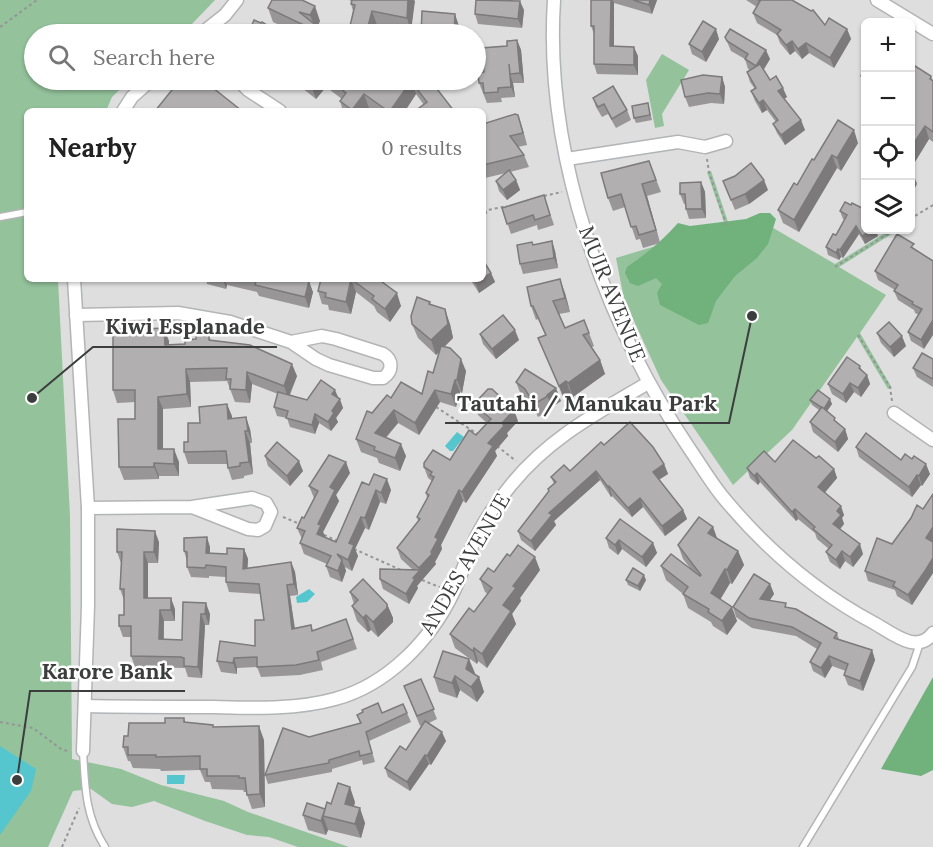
<!DOCTYPE html>
<meta charset="utf-8">
<style>
body{margin:0;font-family:Lora,serif;background:#f2f2f2;color:#222}
.controls{position:absolute;right:18px;top:18px;display:grid;overflow:hidden;border-radius:9px;box-shadow:0 2px 4px #0004}
.controls button{width:54px;height:54px;display:grid;place-items:center;padding:0;border:0;border-bottom:2px solid #e0e0e0;background:#fff;color:#222;font:30px sans-serif}
.list{margin:0;padding:0;list-style:none}
h2{display:flex;justify-content:space-between;align-items:center;height:78px;margin:0;padding:0 24px;font-size:26px}
h2 small{font-size:20px;font-weight:400;color:#767676}
.icon{flex:none;width:33px;height:33px;fill:none;stroke:currentColor;stroke-width:2;stroke-linecap:round;stroke-linejoin:round}
.map{position:relative;flex:none;width:933px;height:847px;overflow:hidden}
.search{position:absolute;background:#fff;box-shadow:0 2px 4px #0004;left:24px;top:24px;width:462px;height:66px;display:flex;align-items:center;gap:15px;box-sizing:border-box;padding:0 21px;border-radius:33px;color:#767676;font-size:22px}
.panel{position:absolute;background:#fff;box-shadow:0 2px 4px #0004;left:24px;top:108px;width:462px;height:174px;border-radius:9px}
.map>svg:first-child{display:block}
.green{fill:#93c29b}
.forest{fill:#70b17c}
.water{fill:#55c6cd}
.lines{fill:none;stroke-linecap:round;stroke-linejoin:round}
.lane-casing{stroke:#b3b4b5;stroke-width:9}
.street-casing{stroke:#b3b4b5;stroke-width:15}
.path{stroke:#959596;stroke-width:2;stroke-dasharray:3 3;stroke-linecap:butt}
.lane{stroke:#fff;stroke-width:6}
.street{stroke:#fff;stroke-width:12}
.wall{fill:#989697}
.shaded-wall{fill:#7c7a7b}
.building{fill:#b1afb0;stroke:#7c7a7b;stroke-width:1.5}
.labels{text-anchor:middle;stroke-width:5;stroke-linejoin:round;paint-order:stroke}
.street-label{font-size:21px;fill:#3c3d3d;stroke:#fff}
.leader{fill:none;stroke:#3c3d3d;stroke-width:2}
.callout-dot{fill:#3c3d3d;stroke:#fff;stroke-width:2}
.callout-label{font-size:22px;text-anchor:middle;font-weight:bold;fill:#3c3d3d;stroke:#fff;stroke-width:5;stroke-linejoin:round;paint-order:stroke}
</style>
<div class="map">
<svg width="933" height="847" viewBox="0 0 933 847">
<rect width="100%" height="100%" fill="#dededf"/>
<!-- green -->
<g class="green">
<polygon points="0,0 215,0 191,25 178,34 34,34 34,80 130,80 112,97 106,111 27,111 27,279 58,279 70,516 72,759 121,769 161,785 224,801 248,812 349,847 298,847 269,837 247,835 205,821 154,801 132,807 112,804 91,789 73,791 48,847 0,847"/>
<polygon points="662,54 689,70 662,114 664,126 655,128 646,80"/>
<polygon points="711,171 729,225 763,222 835,264 890,230 898,230 839,267 886,295 860,333 892,388 888,389 857,337 792,430 733,485 661,380 624,299 616,258 725,225 707,172"/>
</g>
<!-- forest -->
<g class="forest">
<path d="M760,213H770L776,219L768,244L757,258L735,276L716,301L708,323L699,325L660,305L657,293L662,284L656,278L638,286L630,283L625,273L627,267C646,254 663,240 678,223L690,226L746,219Z"/>
<polygon points="933,677 933,770 921,776 881,769"/>
</g>
<!-- water -->
<g class="water">
<polygon points="457,432 464,437 453,451 450,451 445,446"/>
<polygon points="309,589 315,594 307,602 297,603 296,597"/>
<polygon points="0,746 36,769 31,791 0,835"/>
<polygon points="167,775 185,775 184,784 167,784"/>
</g>
<g class="lines">
<defs>
<g id="lane">
<polyline points="0,217 27,212"/>
<path d="M83,751C85,786 85,816 105,847"/>
<polyline points="803,847 912,667 920,643"/>
</g>
<g id="street">
<path d="M554,0C544,153 604,322 689,448C700,464 710,481 722,496C764,547 816,592 874,623C892,633 917,655 933,633"/>
<polyline points="877,0 933,34"/>
<polyline points="201,34 225,15 237,0"/>
<polyline points="238,80 248,90 280,111"/>
<polyline points="123,111 132,97 151,80"/>
<polyline points="567,159 678,142 705,147 726,141"/>
<polyline points="74,279 88,508 88,606 83,751"/>
<path d="M76,315L178,313L230,322L291,342L316,359L329,365L373,378H383C393,371 393,360 383,354L336,339L322,336L291,342"/>
<polyline points="894,413 933,440"/>
<polyline points="88,508 192,507 252,498 266,503 271,512 265,526 258,530 248,529 192,507"/>
<path d="M85,706C128,707 170,707 213,707C253,708 295,710 335,699C387,685 430,641 453,593C461,576 466,559 474,542C483,522 497,502 511,485C549,438 597,413 648,383"/>
</g>
</defs>
<!-- lane casing -->
<use href="#lane" class="lane-casing"/>
<!-- street casing -->
<use href="#street" class="street-casing"/>
<!-- path -->
<g class="path">
<polyline points="0,27 37,0"/>
<polyline points="707,159 709,172 727,227"/>
<polyline points="544,196 562,192"/>
<polyline points="483,211 507,206"/>
<polyline points="910,219 933,205"/>
<polyline points="835,267 894,230"/>
<polyline points="858,335 890,387 892,401"/>
<polyline points="436,407 479,435"/>
<polyline points="497,446 516,461"/>
<polyline points="283,517 300,524"/>
<polyline points="324,535 338,541"/>
<polyline points="354,549 401,570"/>
<polyline points="422,580 442,588"/>
<polyline points="0,722 33,728 61,749 70,752"/>
<polyline points="62,847 79,808"/>
</g>
<!-- lane -->
<use href="#lane" class="lane"/>
<!-- street -->
<use href="#street" class="street"/>
</g>
<!-- wall -->
<g class="wall">
<polygon points="302,0 320,21 317,27 321,34 298,34 273,22 268,8"/>
<polygon points="349,0 414,0 411,31 377,25 375,34 353,34 350,26 353,11 351,4 351,1"/>
<polygon points="591,0 657,0 652,14 614,3 614,46 638,56 638,75 597,74 594,64 594,34 591,26"/>
<polygon points="746,0 792,0 825,25 847,29 851,39 834,68 809,53 802,59 795,51 790,55 780,43 777,35 757,23 753,13 757,7"/>
<polygon points="524,10 522,28 478,24 475,14"/>
<polygon points="725,37 770,59 763,70 770,80 787,97 784,99 805,130 785,145 777,133 773,124 776,122 767,110 762,113 755,101 751,91 755,89 750,82 747,72 750,70 748,69 745,59 731,51"/>
<polygon points="719,39 706,62 692,54 689,44"/>
<polygon points="517,40 521,50 524,83 513,83 515,97 501,98 502,102 487,103 479,83 484,72 507,46"/>
<polygon points="866,61 866,86 865,86 861,76"/>
<polygon points="931,76 933,81 933,142 929,139 910,170"/>
<polygon points="722,77 725,87 724,104 711,103 689,107 685,97"/>
<polygon points="292,80 427,80 454,111 424,105 416,94 405,111 374,111 369,108 367,111 343,111 340,101 342,99 326,87 316,99"/>
<polygon points="593,98 627,110 631,120 616,128 608,114 602,117 596,107"/>
<polygon points="648,103 652,120 636,123 634,118"/>
<polygon points="518,115 527,145 518,147 524,155 529,167 510,172 516,180 520,190 507,200 499,191 496,181 506,173 485,178 483,171 483,124"/>
<polygon points="858,143 841,171 837,168 799,232 783,223 778,210 814,160"/>
<polygon points="649,161 661,192 647,196 660,243 643,248 640,239 636,240 625,207 613,211 608,198"/>
<polygon points="723,181 768,190 749,204 735,210"/>
<polygon points="701,182 705,192 706,218 689,219 686,209 686,204 684,204 680,194"/>
<polygon points="544,195 554,225 538,230 537,225 511,234 502,208"/>
<polygon points="840,211 878,236 865,244 859,234 843,258 841,257 839,260 828,255 826,247 836,235 845,220 843,219"/>
<polygon points="552,241 555,251 558,268 523,274 520,264 533,245"/>
<polygon points="916,250 933,261 924,349 911,341 908,332 919,315 915,313 914,310 898,300 894,291 895,290 878,280 875,271"/>
<polygon points="491,273 495,282 479,293 470,279 483,279"/>
<polygon points="130,279 164,279 163,282 151,281 151,282"/>
<polygon points="206,279 300,279 313,292 309,308 259,296 257,292 227,285 226,289 207,284"/>
<polygon points="321,279 378,279 401,306 390,322 377,312 374,306 356,292 351,314 329,310 328,305 322,304 318,291"/>
<polygon points="565,293 570,312 559,314 565,328 589,333 594,346 592,347 600,360 605,374 573,397 571,394 564,399 538,338 545,335 538,319 536,320 531,306"/>
<polygon points="430,302 431,305 450,324 453,338 444,347 466,371 462,393 460,392 456,407 440,402 419,435 398,423 386,438 406,456 400,471 379,463 377,458 361,452 356,439 372,413 391,398 422,394 433,373 439,352 436,355 418,338 412,324"/>
<polygon points="142,322 144,329 169,341 169,345 185,344 209,335 211,341 297,376 290,395 307,400 339,399 343,408 336,418 338,422 331,431 319,423 315,434 290,427 287,418 277,416 274,407 278,394 252,384 250,403 235,402 227,381 190,382 191,407 163,409 163,449 179,462 179,476 159,476 159,479 124,480 119,467 135,419 135,402 117,403 113,390 131,329"/>
<polygon points="877,333 906,346 894,357 881,343"/>
<polygon points="480,334 519,340 496,359 483,344"/>
<polygon points="933,359 933,387 917,377 913,368"/>
<polygon points="860,366 862,371 867,375 870,384 861,397 854,392 846,403 832,394 828,384"/>
<polygon points="516,382 561,401 552,407 553,409 538,417 530,401 521,395"/>
<polygon points="810,400 832,404 827,411 837,423 845,429 848,439 838,452 813,432 810,422 819,410 812,405"/>
<polygon points="474,404 518,421 507,433 508,436 495,451 497,456 466,503 463,501 441,545 442,549 435,562 436,564 417,586 418,588 409,604 383,589 380,579 412,569 401,559 397,548 418,521 417,517 427,498 426,493 432,481 428,478 424,467 450,460 476,435 487,423 478,415"/>
<polygon points="232,416 232,419 250,429 252,443 250,443 253,474 244,476 244,478 232,480 228,468 227,464 188,464 184,452 188,442 200,423"/>
<polygon points="604,445 664,464 668,474 659,480 683,510 687,519 665,536 643,507 632,517 612,496 611,497 600,480 554,521 556,525 535,551 521,540 518,531 549,492 548,489 554,484 551,477 570,471"/>
<polygon points="856,447 901,460 930,474 922,486 921,485 912,497 859,457"/>
<polygon points="265,456 303,471 290,486 268,466"/>
<polygon points="816,458 834,469 837,478 825,492 844,515 842,518 844,524 840,529 863,554 853,567 845,561 840,569 830,562 826,552 829,549 817,539 815,533 798,519 796,521 760,482 758,485 750,478 747,468 775,462"/>
<polygon points="350,473 336,495 339,501 323,532 325,536 324,538 336,542 369,485 391,490 386,504 380,502 369,530 365,528 355,549 358,556 352,571 345,567 346,571 342,582 330,577 326,566 327,564 304,554 300,543 302,539 297,528 304,518 314,498 309,486"/>
<polygon points="933,494 933,573 912,605 897,596 895,590 868,581 865,571 892,544 923,509"/>
<polygon points="713,527 717,538 738,551 744,565 732,584 730,583 720,599 737,621 727,635 713,626 711,622 688,608 683,594 666,580 661,566 691,569 683,559 678,545"/>
<polygon points="606,538 653,543 657,553 646,567 622,549 618,555 609,548"/>
<polygon points="159,542 158,563 148,563 148,598 175,609 175,621 164,621 164,640 182,640 183,602 210,614 209,625 205,625 202,678 188,677 185,668 135,667 131,656 131,637 123,637 119,626 124,615 124,600 120,589 121,563 117,552"/>
<polygon points="210,547 210,553 227,554 244,549 248,559 247,568 291,562 295,572 298,595 290,596 295,628 311,625 313,631 346,619 357,649 321,662 323,670 300,675 261,677 257,667 237,668 237,674 221,672 217,661 255,646 264,620 260,594 229,592 226,582 226,577 209,576 209,578 191,577 187,567 187,561 184,551"/>
<polygon points="510,556 540,570 520,598 521,601 512,614 516,624 487,668 478,661 477,664 455,648 450,634 474,612 488,594 485,592 480,579 494,572"/>
<polygon points="626,580 646,580 640,591 628,585"/>
<polygon points="770,584 774,594 769,601 787,607 837,633 839,639 872,650 875,660 863,691 848,685 844,675 846,671 832,666 825,678 813,671 810,662 817,649 796,636 752,628 736,617 733,607"/>
<polygon points="350,592 387,604 393,618 393,622 378,637 371,630 368,632 357,621 352,606 354,604"/>
<polygon points="475,673 474,674 479,677 484,692 477,702 460,690 457,698 439,692 434,677"/>
<polygon points="421,679 437,719 429,723 446,741 431,765 429,764 410,791 388,777 385,768 406,750 422,725 420,726 408,696"/>
<polygon points="382,713 407,713 411,722 369,741 375,762 363,765 362,760 332,769 332,772 268,784 265,775 309,737 360,723 357,715"/>
<polygon points="184,718 186,723 214,727 264,740 265,807 252,809 246,792 244,792 243,790 212,789 210,782 205,782 200,770 161,771 160,769 133,768 130,761 128,761 123,747 128,736 165,723"/>
<polygon points="355,802 354,806 365,823 361,838 328,830 326,835 308,830 303,815 325,809 331,804"/>
</g>
<!-- shaded-wall -->
<g class="shaded-wall">
<polygon points="408,0 414,0 415,1 411,31 407,18"/>
<polygon points="611,0 613,0 614,3 614,56 610,46"/>
<polygon points="650,0 657,0 652,14 649,5"/>
<polygon points="520,1 524,10 522,28 518,19"/>
<polygon points="315,6 320,21 316,30 310,15"/>
<polygon points="372,11 377,25 375,34 369,34 367,30"/>
<polygon points="455,14 460,29 460,34 454,34"/>
<polygon points="318,27 321,34 317,34 316,31"/>
<polygon points="716,29 719,39 706,62 702,52"/>
<polygon points="847,29 851,39 834,68 830,58"/>
<polygon points="517,40 521,50 524,83 520,73"/>
<polygon points="792,41 795,51 790,55 786,45"/>
<polygon points="806,43 809,53 802,59 798,49"/>
<polygon points="634,47 638,56 638,75 634,65"/>
<polygon points="766,50 770,59 760,76 756,66"/>
<polygon points="510,74 513,83 515,97 511,87"/>
<polygon points="722,77 725,87 724,104 720,94"/>
<polygon points="316,80 323,80 326,87 316,99 311,85"/>
<polygon points="411,81 416,94 405,111 390,111"/>
<polygon points="783,88 787,97 781,101 778,91"/>
<polygon points="364,94 369,108 367,111 352,111"/>
<polygon points="763,100 767,110 762,113 759,103"/>
<polygon points="518,115 522,127 527,145 523,133"/>
<polygon points="801,120 805,130 785,145 781,135"/>
<polygon points="925,126 929,139 910,170 910,149"/>
<polygon points="854,130 858,143 841,171 837,158"/>
<polygon points="832,155 837,168 799,232 794,220"/>
<polygon points="912,171 917,184 911,195 910,174"/>
<polygon points="516,180 520,190 507,200 503,190"/>
<polygon points="764,180 768,190 749,204 745,194"/>
<polygon points="701,182 705,192 706,218 702,209"/>
<polygon points="642,184 647,196 660,243 656,230"/>
<polygon points="483,202 487,213 483,217"/>
<polygon points="856,226 859,234 843,258 840,250"/>
<polygon points="873,230 876,230 878,236 865,244 862,236"/>
<polygon points="552,241 555,251 558,268 554,258"/>
<polygon points="838,249 841,257 839,260 836,253"/>
<polygon points="491,273 495,282 479,293 476,283 483,279 483,278"/>
<polygon points="223,279 225,279 227,285 226,289"/>
<polygon points="351,279 356,292 351,314 346,302"/>
<polygon points="560,279 565,293 570,312 565,298"/>
<polygon points="309,281 313,292 309,308 305,297"/>
<polygon points="397,293 401,306 390,322 385,309"/>
<polygon points="445,309 450,324 453,338 436,355 431,340"/>
<polygon points="933,320 933,335 924,349 921,340"/>
<polygon points="164,328 169,341 169,357 165,345"/>
<polygon points="515,330 519,340 496,359 492,349"/>
<polygon points="902,336 906,346 894,357 890,347"/>
<polygon points="461,359 466,371 462,393 457,380"/>
<polygon points="600,360 605,374 573,397 568,383"/>
<polygon points="292,364 297,376 288,398 284,386"/>
<polygon points="186,369 190,382 191,407 187,394"/>
<polygon points="247,372 252,384 250,403 246,390"/>
<polygon points="867,375 870,384 861,397 858,388"/>
<polygon points="455,380 460,392 456,407 451,394"/>
<polygon points="566,381 571,394 564,399 559,386"/>
<polygon points="850,383 854,392 846,403 843,394"/>
<polygon points="556,388 561,401 552,407 547,395"/>
<polygon points="335,390 339,399 332,394"/>
<polygon points="435,390 440,402 419,435 415,423"/>
<polygon points="158,397 163,409 163,461 158,449"/>
<polygon points="340,399 343,408 336,418 338,422 331,431 328,422 332,411"/>
<polygon points="830,399 832,404 825,414 823,409"/>
<polygon points="227,404 232,416 232,431 228,419"/>
<polygon points="394,410 398,423 379,445 375,433"/>
<polygon points="514,410 518,421 507,433 508,436 495,451 497,456 466,503 462,492 488,443 502,423"/>
<polygon points="315,414 319,423 315,434 312,425"/>
<polygon points="246,417 250,429 252,443 248,431"/>
<polygon points="845,429 848,439 838,452 835,442"/>
<polygon points="245,431 250,443 253,474 249,462"/>
<polygon points="401,444 406,456 400,471 395,458"/>
<polygon points="174,449 179,462 179,476 174,464"/>
<polygon points="299,461 303,471 290,486 287,476"/>
<polygon points="346,462 350,473 336,495 339,501 323,532 325,536 321,545 317,534 318,524 330,487"/>
<polygon points="154,463 159,476 159,479 154,467"/>
<polygon points="664,464 668,474 656,481 653,472"/>
<polygon points="926,464 930,474 922,486 919,476"/>
<polygon points="834,469 837,478 822,496 818,487"/>
<polygon points="596,471 600,480 554,521 556,525 535,551 531,541 549,513"/>
<polygon points="757,473 760,482 758,485 754,476"/>
<polygon points="917,475 921,485 912,497 909,487"/>
<polygon points="387,479 391,490 386,504 381,493"/>
<polygon points="609,486 612,496 611,497 608,487"/>
<polygon points="376,490 380,502 369,530 365,518"/>
<polygon points="459,490 463,501 441,545 442,549 435,562 436,564 423,579 419,568 431,552 435,537"/>
<polygon points="640,498 643,507 632,517 628,508"/>
<polygon points="841,506 844,515 842,518 844,524 836,534 833,524 837,511"/>
<polygon points="795,509 798,519 796,521 792,512"/>
<polygon points="683,510 687,519 665,536 662,526"/>
<polygon points="361,517 365,528 355,549 358,556 352,571 348,560 349,543"/>
<polygon points="713,527 718,541 708,533"/>
<polygon points="933,527 933,542 926,538"/>
<polygon points="155,531 159,542 158,563 154,552"/>
<polygon points="207,537 210,547 210,563 206,553"/>
<polygon points="619,540 622,549 618,555 615,545"/>
<polygon points="653,543 657,553 646,567 642,557"/>
<polygon points="860,544 863,554 853,567 850,557"/>
<polygon points="244,549 248,559 247,579 243,569"/>
<polygon points="738,551 744,565 732,584 727,570"/>
<polygon points="842,551 845,561 840,569 836,560"/>
<polygon points="144,552 148,563 148,609 144,598"/>
<polygon points="535,557 540,570 520,598 521,601 512,614 516,624 487,668 482,654 503,605 513,586"/>
<polygon points="933,558 933,573 912,605 908,595"/>
<polygon points="342,560 346,571 342,582 338,571"/>
<polygon points="291,562 295,572 298,595 294,584"/>
<polygon points="725,569 730,583 716,607 711,593"/>
<polygon points="420,570 423,579 417,586 418,588 409,604 406,594 413,578"/>
<polygon points="644,575 646,580 640,591 638,586"/>
<polygon points="770,584 774,594 764,609 760,599"/>
<polygon points="287,585 290,596 296,639 292,629"/>
<polygon points="171,598 175,609 175,621 171,610"/>
<polygon points="206,603 210,614 209,625 205,614"/>
<polygon points="387,604 393,618 393,622 378,637 373,622"/>
<polygon points="732,607 737,621 727,635 722,621"/>
<polygon points="160,610 164,621 163,651 159,639"/>
<polygon points="201,614 205,625 202,678 198,667"/>
<polygon points="366,615 371,630 368,632 363,618"/>
<polygon points="474,648 478,661 477,664 473,651"/>
<polygon points="872,650 875,660 863,691 860,681"/>
<polygon points="829,656 832,666 825,678 821,668"/>
<polygon points="234,658 237,668 237,674 233,663"/>
<polygon points="469,659 475,673 472,683 466,669"/>
<polygon points="455,676 460,690 457,698 452,683"/>
<polygon points="479,677 484,692 477,702 471,687"/>
<polygon points="259,726 264,740 265,807 260,794"/>
<polygon points="442,732 446,741 431,765 427,756"/>
<polygon points="425,755 429,764 410,791 407,782"/>
<polygon points="350,787 355,802 351,818 345,804"/>
<polygon points="360,808 365,823 361,838 355,824"/>
<polygon points="323,816 328,830 326,835 321,821"/>
</g>
<!-- building -->
<g class="building">
<polygon points="272,0 302,0 315,6 310,15 299,12 318,27 316,31 268,8"/>
<polygon points="352,0 408,0 407,18 372,11 367,30 350,26 355,5 351,4"/>
<polygon points="476,0 520,1 518,19 475,14"/>
<polygon points="591,0 611,0 610,46 634,47 634,65 594,64 594,26 591,26"/>
<polygon points="633,0 650,0 649,5"/>
<polygon points="758,0 792,0 811,11 813,10 825,25 829,18 847,29 830,58 806,43 798,49 792,41 786,45 777,34 781,30 753,13 760,1"/>
<polygon points="422,11 455,14 454,34 421,34"/>
<polygon points="254,20 261,23 262,22 281,34 248,34"/>
<polygon points="703,21 716,29 702,52 689,44"/>
<polygon points="730,29 766,50 756,66 745,59 748,54 727,41 725,37"/>
<polygon points="517,40 520,73 510,74 509,64 511,87 498,88 498,92 484,93 483,83 479,83 478,73 484,72 481,48 507,46 507,41"/>
<polygon points="866,61 866,77 861,76"/>
<polygon points="760,64 770,80 776,76 783,88 778,91 801,120 781,135 773,124 778,120 763,100 759,103 751,91 756,88 747,72"/>
<polygon points="915,66 931,76 930,79 933,81 933,132 925,126 910,149 910,72"/>
<polygon points="703,75 722,77 720,94 708,93 685,97 681,80"/>
<polygon points="180,80 203,80 242,111 155,111"/>
<polygon points="304,80 316,80 311,85"/>
<polygon points="329,80 427,80 434,85 454,111 415,111 427,102 411,81 390,111 388,111 364,94 352,110 340,101 346,93"/>
<polygon points="613,86 627,110 612,119 604,104 598,107 593,98"/>
<polygon points="648,103 650,115 634,118 632,106"/>
<polygon points="515,114 518,115 523,133 510,136 524,155 483,165 483,124"/>
<polygon points="838,120 854,130 837,158 832,155 794,220 778,210 794,183 797,185 812,159 814,160"/>
<polygon points="649,161 656,180 642,184 656,230 639,235 636,226 631,227 621,194 608,198 601,173"/>
<polygon points="751,163 764,180 745,194 731,200 723,181 735,176"/>
<polygon points="509,170 516,180 503,190 496,181"/>
<polygon points="701,182 702,209 686,209 685,194 680,194 680,183"/>
<polygon points="544,195 550,215 535,220 533,215 507,224 502,208"/>
<polygon points="845,202 851,205 852,203 866,210 866,230 873,230 862,236 856,226 840,250 838,249 836,253 826,247 833,234 836,235 847,215 840,211"/>
<polygon points="897,234 914,244 911,247 933,261 933,320 921,340 908,332 922,309 912,304 913,302 894,291 898,285 875,271"/>
<polygon points="552,241 554,258 520,264 517,245 532,242 533,245"/>
<polygon points="483,260 491,273 483,278"/>
<polygon points="246,279 300,279 309,281 305,297 255,285 256,281"/>
<polygon points="321,279 378,279 397,293 385,309 372,299 374,296 351,279 346,302 325,297 326,293 318,291"/>
<polygon points="473,279 482,279 476,283"/>
<polygon points="560,279 565,298 553,301 565,328 584,320 589,333 583,335 600,360 568,383 566,381 559,386 538,338 546,335 533,306 531,306 527,287"/>
<polygon points="417,297 430,302 429,304 445,309 448,324 431,340 412,324 411,316"/>
<polygon points="503,315 515,330 492,349 480,334"/>
<polygon points="131,322 142,322 142,329 164,328 165,345 185,344 185,340 196,339 196,335 209,335 209,340 250,345 292,364 284,386 247,372 246,390 230,389 231,379 226,379 227,368 186,369 187,394 158,397 158,449 174,449 174,464 154,463 154,467 119,467 118,419 135,419 135,390 113,390 113,329 131,329"/>
<polygon points="889,322 902,336 890,347 877,333"/>
<polygon points="441,346 450,348 461,359 457,380 455,380 451,394 435,390 415,423 394,410 375,433 401,444 395,458 374,450 375,447 356,439 367,411 372,413 387,395 391,398 401,382 422,394 428,371 433,373"/>
<polygon points="922,353 933,359 933,379 913,368"/>
<polygon points="847,357 860,366 859,368 867,375 858,388 850,383 843,394 828,384"/>
<polygon points="525,369 556,388 547,395 548,396 534,404 525,389 516,382"/>
<polygon points="321,380 335,390 332,394 340,399 332,411 334,413 328,422 315,414 312,425 286,418 288,411 274,407 278,392 307,400"/>
<polygon points="488,389 492,389 514,410 502,423 504,426 488,443 493,446 462,492 459,490 435,537 438,539 431,552 432,554 419,568 397,548 420,519 417,517 429,495 426,493 434,477 430,475 432,472 424,467 424,463 433,450 450,460 469,430 476,435 491,419 474,404"/>
<polygon points="818,390 830,399 824,409 810,400"/>
<polygon points="227,404 228,419 246,417 248,431 245,431 249,462 240,463 240,466 228,468 226,451 184,452 184,442 188,442 188,423 200,423 199,407"/>
<polygon points="822,407 835,418 834,420 845,429 835,442 810,422"/>
<polygon points="630,422 653,447 664,464 653,472 683,510 662,526 640,498 628,508 609,486 608,487 596,471 549,513 552,515 531,541 518,531 549,491 548,489 556,482 551,477 564,465 570,471 601,442 604,445"/>
<polygon points="866,433 901,460 905,454 912,459 914,456 926,464 919,476 917,475 909,487 856,447"/>
<polygon points="793,440 816,458 819,456 834,469 818,487 841,506 837,511 841,515 833,524 860,544 850,557 842,551 836,560 826,552 832,545 813,529 815,527 795,509 792,512 757,473 754,476 747,468 764,451 775,462"/>
<polygon points="277,442 299,461 287,476 265,456"/>
<polygon points="329,455 346,462 330,487 335,490 318,524 321,525 317,534 336,542 362,482 369,485 374,474 387,479 381,493 376,490 365,518 361,517 349,543 354,545 348,560 337,554 342,560 338,571 326,566 331,556 300,543 305,531 297,528 302,517 304,518 318,491 309,486"/>
<polygon points="933,494 933,527 926,538 933,542 933,558 925,571 908,595 893,586 895,582 865,571 877,538 892,544 911,518 917,505 923,509"/>
<polygon points="699,517 713,527 708,533 738,551 727,570 725,569 711,593 732,607 722,621 708,612 709,609 683,594 688,587 661,566 671,554 700,576 701,575 678,545"/>
<polygon points="620,519 653,543 642,557 619,540 615,545 606,538"/>
<polygon points="117,529 155,531 154,552 144,552 144,598 171,598 171,610 160,610 159,639 182,640 183,602 206,603 205,614 201,614 198,667 184,666 184,658 181,657 131,656 131,626 119,626 119,615 124,615 124,589 120,589 122,552 117,552"/>
<polygon points="207,537 206,553 227,554 227,548 244,549 243,569 291,562 294,584 287,585 292,629 311,625 312,631 346,619 353,639 317,652 319,660 296,665 257,667 257,657 234,658 233,663 217,661 220,641 255,646 255,620 264,620 259,584 226,582 226,567 206,565 205,568 187,567 187,552 184,551 184,538"/>
<polygon points="518,545 535,557 513,586 516,588 503,605 511,611 482,654 474,648 473,651 450,634 469,608 474,612 492,588 480,579 488,568 494,572 507,554 510,556"/>
<polygon points="633,568 644,575 638,586 626,580"/>
<polygon points="380,569 420,570 413,578 415,579 406,594 380,579"/>
<polygon points="754,574 770,584 760,599 786,603 785,607 796,609 837,633 834,638 872,650 860,681 844,675 848,664 829,656 821,668 810,662 821,643 792,627 749,618 733,607"/>
<polygon points="363,579 387,604 387,608 373,622 366,615 363,618 352,606 358,600 350,592"/>
<polygon points="443,651 469,659 466,669 479,677 471,687 455,676 452,683 434,677"/>
<polygon points="421,679 434,709 417,716 404,686"/>
<polygon points="378,703 382,713 403,704 407,713 366,732 372,753 360,756 359,751 329,760 329,763 265,775 283,728 309,737 361,723 357,715 363,712 362,710"/>
<polygon points="165,718 184,718 184,722 213,725 213,727 259,726 260,794 247,795 245,778 239,778 239,776 207,776 207,769 200,769 200,756 156,757 156,755 128,755 128,747 123,747 124,736 128,736 129,723 165,723"/>
<polygon points="425,721 442,732 427,756 425,755 407,782 385,768 400,746 406,750"/>
<polygon points="338,783 350,787 345,804 360,808 355,824 323,816 327,802 331,804"/>
<polygon points="307,803 325,809 321,821 303,815"/>
</g>
<g class="labels">
<!-- street labels -->
<g class="street-label">
<text transform="translate(612 294) rotate(68)" y="7">MUIR AVENUE</text>
<text transform="translate(465 564) rotate(-60)" y="7">ANDES AVENUE</text>
</g>
</g>
<!-- callouts -->
<path class="leader" d="M32 398L93 347H277M752 316L729 423H445M17 780L30 691H185"/>
<g class="callout-dot">
<circle cx="32" cy="398" r="6"/>
<circle cx="752" cy="316" r="6"/>
<circle cx="17" cy="780" r="6"/>
</g>
<g class="callout-label">
<text x="185" y="334">Kiwi Esplanade</text>
<text x="587" y="411">Tautahi / Manukau Park</text>
<text x="107" y="679">Karore Bank</text>
</g>
</svg>
<div class="controls">
<button>+</button>
<button>−</button>
<button><svg class="icon" aria-label="locate" viewBox="0 0 24 24"><circle cx="12" cy="12" r="6"/><path d="M12 2v4M12 18v4M2 12h4M18 12h4"/></svg></button>
<button><svg class="icon" aria-label="layers" viewBox="0 0 24 24"><path d="M12 4l9 5-9 5-9-5zM3 14l9 5 9-5"/></svg></button>
</div>
<div class="search"><svg class="icon" aria-label="search" viewBox="0 0 24 24"><circle cx="10" cy="10" r="6"/><path d="M15 15l6 6"/></svg>Search here</div>
<section class="panel">
<h2>Nearby<small>0 results</small></h2>
<ul class="list">
</ul>
</section>
</div>
